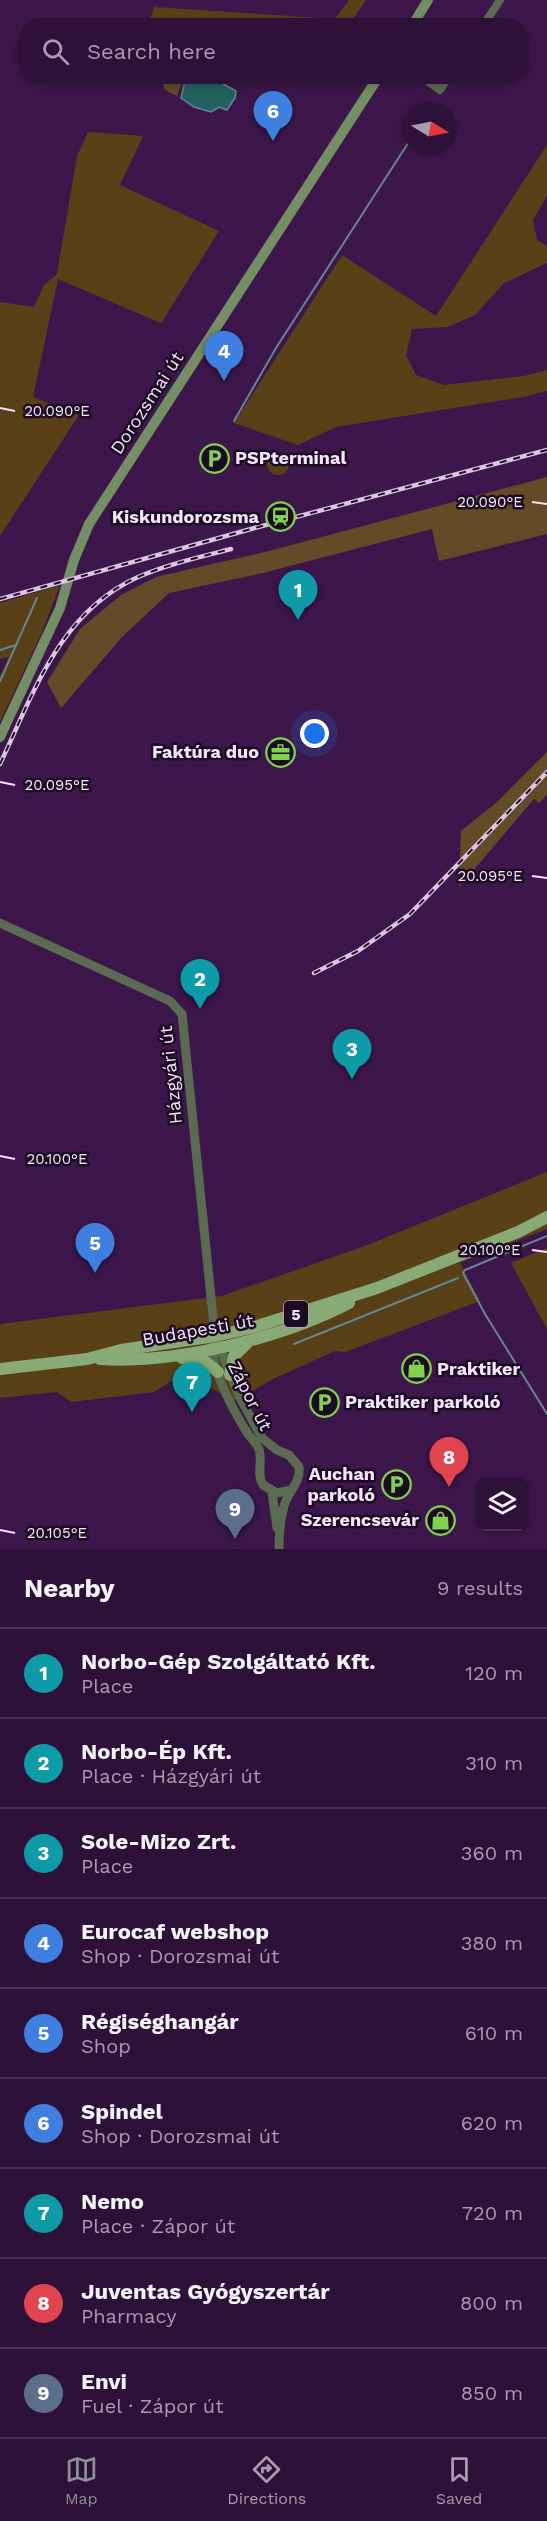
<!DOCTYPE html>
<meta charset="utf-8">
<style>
body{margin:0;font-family:"Work Sans",sans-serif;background:#361a40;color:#f1f3f6}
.controls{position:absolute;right:18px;bottom:18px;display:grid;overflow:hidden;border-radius:12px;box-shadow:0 3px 9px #0003}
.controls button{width:54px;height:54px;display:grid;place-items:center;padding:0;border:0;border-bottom:2px solid #493153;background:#2e1138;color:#f1f3f6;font:30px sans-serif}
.compass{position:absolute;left:403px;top:102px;width:54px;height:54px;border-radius:50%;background:#2e1138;box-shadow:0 3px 9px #0003;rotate:100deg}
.you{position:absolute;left:315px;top:734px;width:21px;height:21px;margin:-15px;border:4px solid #fff;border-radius:50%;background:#1a73e8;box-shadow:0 0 0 9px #1a73e833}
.badge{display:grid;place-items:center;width:39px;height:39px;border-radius:50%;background:#8c9099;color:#fff;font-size:20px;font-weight:700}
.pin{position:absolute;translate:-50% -50px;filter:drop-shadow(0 2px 3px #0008)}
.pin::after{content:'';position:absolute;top:32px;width:21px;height:18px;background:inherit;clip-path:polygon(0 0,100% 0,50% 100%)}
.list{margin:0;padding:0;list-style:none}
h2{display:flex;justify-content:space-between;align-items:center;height:78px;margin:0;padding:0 24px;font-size:26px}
h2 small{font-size:20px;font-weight:400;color:#a79dae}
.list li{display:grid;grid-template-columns:39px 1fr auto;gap:18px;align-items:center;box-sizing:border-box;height:90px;padding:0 24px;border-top:2px solid #493153}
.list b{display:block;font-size:22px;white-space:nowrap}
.list p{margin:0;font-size:20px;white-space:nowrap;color:#a79dae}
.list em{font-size:20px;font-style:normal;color:#a79dae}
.icon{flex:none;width:33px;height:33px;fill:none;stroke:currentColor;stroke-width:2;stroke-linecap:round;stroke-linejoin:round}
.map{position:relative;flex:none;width:547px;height:1549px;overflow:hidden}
.search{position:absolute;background:#2e1138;box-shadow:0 3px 9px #0003;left:18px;right:18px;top:18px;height:66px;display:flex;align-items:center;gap:15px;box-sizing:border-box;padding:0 21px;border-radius:24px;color:#a79dae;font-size:22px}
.sheet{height:888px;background:#2e1138}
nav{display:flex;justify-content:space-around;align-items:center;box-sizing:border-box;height:84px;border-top:2px solid #493153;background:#2e1138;font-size:16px;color:#a79dae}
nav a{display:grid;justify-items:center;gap:3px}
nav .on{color:#8c9099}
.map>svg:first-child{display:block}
.green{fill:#5a4017}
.forest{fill:#644b27}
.water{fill:#236161;stroke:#628890;stroke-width:1.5}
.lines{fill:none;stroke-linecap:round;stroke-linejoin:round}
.stream{stroke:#628890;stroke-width:2}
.minor{stroke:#5a6b52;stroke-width:8}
.tertiary{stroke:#5a6b52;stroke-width:9}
.secondary{stroke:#748f66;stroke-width:10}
.primary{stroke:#88aa76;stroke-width:12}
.rail-casing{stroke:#dac5e3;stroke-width:4.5}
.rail{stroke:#1b0c22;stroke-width:2;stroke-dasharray:7;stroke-linecap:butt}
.ticks{fill:none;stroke:#f5e3fd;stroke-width:2}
.labels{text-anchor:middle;stroke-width:5;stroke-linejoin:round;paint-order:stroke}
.shield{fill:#1b0c22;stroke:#b4a2bb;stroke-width:1.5}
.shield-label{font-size:16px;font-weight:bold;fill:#f5e3fd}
.street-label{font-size:18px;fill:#f5e3fd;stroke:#1b0c22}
.poi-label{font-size:18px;font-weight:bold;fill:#f5e3fd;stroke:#1b0c22;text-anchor:end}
.ticks-label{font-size:15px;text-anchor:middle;fill:#f5e3fd;stroke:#1b0c22;stroke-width:5;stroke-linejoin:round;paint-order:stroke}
</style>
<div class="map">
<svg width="547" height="1549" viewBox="0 0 547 1549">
<rect width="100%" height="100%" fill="#3d174b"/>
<!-- green -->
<g class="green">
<polygon points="349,0 366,0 349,25 237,26 151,17 154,7 335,19"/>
<polygon points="88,132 143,136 120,185 219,231 161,323 58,279 33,397 79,415 0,536 0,302 34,307 44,285 57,274 77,156"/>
<polygon points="547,145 547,196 533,220 537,240 547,246 547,263 504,283 475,315 448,327 412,329 406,355 416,375 444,385 524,376 547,370 547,391 523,397 336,427 298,445 234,423 342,255 436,316"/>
<circle cx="278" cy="464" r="11"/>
<polygon points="60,585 42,632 0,722 0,677 9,657 0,659 0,603"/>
<polygon points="547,1172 547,1229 460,1263 480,1301 345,1352 335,1351 273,1379 229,1404 224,1394 204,1386 194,1375 187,1372 154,1392 71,1402 57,1392 0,1398 0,1324 222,1296 365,1246"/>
<polygon points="547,1248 547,1329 511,1263"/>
</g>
<!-- forest -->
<g class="forest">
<polygon points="151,17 216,24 215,26 149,25"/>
<polygon points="136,77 137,76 184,77 177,96 165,90 162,81"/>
<polygon points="547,477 547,534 439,561 432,529 263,573 169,593 122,637 61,708 47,682 80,629 121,595 156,577 269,551"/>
<polygon points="547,752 547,795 539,803 534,799 459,887 461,831 496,803"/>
</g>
<!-- water -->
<polygon class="water" points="189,76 210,77 236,91 235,98 227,110 219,107 211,112 194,107 181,98 185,81"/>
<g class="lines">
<!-- stream -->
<g class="stream">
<polyline points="429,111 432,106"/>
<polyline points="234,421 276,348 412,137"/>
<polyline points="0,650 16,645"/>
<polyline points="0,681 37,598"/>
<polyline points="547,1236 465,1270 463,1273 485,1314 547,1414"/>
<polyline points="294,1344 458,1278"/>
</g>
<!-- minor -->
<g class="minor">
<polyline points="483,26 500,0"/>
<polyline points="420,76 440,90 449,76"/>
</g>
<!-- tertiary -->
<g class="tertiary">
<path d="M0,923L170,1001L182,1014L215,1336L240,1398L262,1438L277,1450L289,1455L299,1467C301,1483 288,1491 284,1506C280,1520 279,1535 279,1549"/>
<path d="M213,1344C209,1367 236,1415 248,1434C252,1439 256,1443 259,1449C263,1462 256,1473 263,1485L277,1493L291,1490"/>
<polyline points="272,1492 277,1528"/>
</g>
<!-- secondary -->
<g class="secondary">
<polyline points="412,26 428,0"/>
<polyline points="0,737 60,608 74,560 89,524 379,76"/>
</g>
<!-- primary -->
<g class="primary">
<polyline points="182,1358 204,1361 218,1372"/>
<path d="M100,1359C176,1364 282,1338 349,1303"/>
<polyline points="0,1369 87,1359 121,1350 215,1336 251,1328 377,1288 518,1232 547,1217"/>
<polyline points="230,1375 234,1356 247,1343"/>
</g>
<defs>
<g id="rail">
<polyline points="0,599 251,529 547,450"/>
<path d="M0,764C34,692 60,612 138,577C168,564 200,557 231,549"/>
<polyline points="314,973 358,951 410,914 547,772"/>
</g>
</defs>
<!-- rail casing -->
<use href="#rail" class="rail-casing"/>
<!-- rail -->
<use href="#rail" class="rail"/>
</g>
<!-- ticks -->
<path class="ticks" d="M0,408L15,411M532,502L547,504M0,782L15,785M532,876L547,878M0,1156L15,1159M532,1250L547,1252M0,1530L15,1533"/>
<!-- icons -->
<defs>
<symbol id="parking-ring" viewBox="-11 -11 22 22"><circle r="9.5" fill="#1b0c22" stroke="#81d050" stroke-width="1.5"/><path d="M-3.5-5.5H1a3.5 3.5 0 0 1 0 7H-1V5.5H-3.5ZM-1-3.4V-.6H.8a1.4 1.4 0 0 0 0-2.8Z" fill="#81d050"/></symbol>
<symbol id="station-ring" viewBox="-11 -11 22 22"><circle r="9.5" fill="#1b0c22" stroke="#81d050" stroke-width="1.5"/><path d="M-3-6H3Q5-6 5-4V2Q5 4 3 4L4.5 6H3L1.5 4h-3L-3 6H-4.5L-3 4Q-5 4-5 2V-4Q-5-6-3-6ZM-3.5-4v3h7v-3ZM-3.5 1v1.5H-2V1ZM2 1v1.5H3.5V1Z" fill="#81d050"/></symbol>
<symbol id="office-ring" viewBox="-11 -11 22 22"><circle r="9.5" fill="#1b0c22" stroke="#81d050" stroke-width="1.5"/><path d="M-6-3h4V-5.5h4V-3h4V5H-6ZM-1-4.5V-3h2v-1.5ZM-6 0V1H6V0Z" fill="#81d050"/></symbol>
<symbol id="shop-ring" viewBox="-11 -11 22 22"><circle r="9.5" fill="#1b0c22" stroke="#81d050" stroke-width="1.5"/><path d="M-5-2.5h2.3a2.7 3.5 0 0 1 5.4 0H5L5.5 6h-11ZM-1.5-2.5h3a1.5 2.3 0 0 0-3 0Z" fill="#81d050"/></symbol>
</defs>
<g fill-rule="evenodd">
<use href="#parking-ring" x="198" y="442" width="33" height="33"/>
<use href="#station-ring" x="264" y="500" width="33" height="33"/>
<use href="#office-ring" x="264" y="736" width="33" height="33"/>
<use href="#shop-ring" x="400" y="1352" width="33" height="33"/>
<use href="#parking-ring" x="308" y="1386" width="33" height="33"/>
<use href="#parking-ring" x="380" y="1468" width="33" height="33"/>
<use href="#shop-ring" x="424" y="1504" width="33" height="33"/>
</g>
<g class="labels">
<!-- shield labels -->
<rect class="shield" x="284" y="1301" width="24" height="26" rx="4.5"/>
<g class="shield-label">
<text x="296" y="1320">5</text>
</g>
<!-- street labels -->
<g class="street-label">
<text transform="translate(147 403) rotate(-57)" y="6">Dorozsmai út</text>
<text transform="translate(171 1075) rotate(-96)" y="6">Házgyári út</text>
<text transform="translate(198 1330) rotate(-10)" y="6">Budapesti út</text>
<text transform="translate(250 1396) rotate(63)" y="6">Zápor út</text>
</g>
<!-- poi labels -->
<g class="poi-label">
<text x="235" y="464" text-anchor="start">PSPterminal</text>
<text x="259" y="523">Kiskundorozsma</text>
<text x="259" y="758">Faktúra duo</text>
<text x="437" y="1375" text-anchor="start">Praktiker</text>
<text x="345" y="1408" text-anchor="start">Praktiker parkoló</text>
<text x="375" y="1480">Auchan<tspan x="375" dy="21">parkoló</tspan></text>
<text x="419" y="1526">Szerencsevár</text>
</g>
</g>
<g class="ticks-label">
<text x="57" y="416">20.090°E</text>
<text x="490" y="507">20.090°E</text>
<text x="57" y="790">20.095°E</text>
<text x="490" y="881">20.095°E</text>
<text x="57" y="1164">20.100°E</text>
<text x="490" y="1255">20.100°E</text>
<text x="57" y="1538">20.105°E</text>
</g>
</svg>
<div class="controls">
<button><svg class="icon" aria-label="layers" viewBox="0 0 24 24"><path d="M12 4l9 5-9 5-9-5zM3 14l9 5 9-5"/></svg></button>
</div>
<svg class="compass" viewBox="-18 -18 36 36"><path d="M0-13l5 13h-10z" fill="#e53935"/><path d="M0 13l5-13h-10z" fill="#a79dae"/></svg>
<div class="you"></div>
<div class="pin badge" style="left:298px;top:620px;background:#0f9aa8">1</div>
<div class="pin badge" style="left:200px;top:1009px;background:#0f9aa8">2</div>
<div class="pin badge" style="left:352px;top:1079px;background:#0f9aa8">3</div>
<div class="pin badge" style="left:224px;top:381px;background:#3f7fe0">4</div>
<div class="pin badge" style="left:95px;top:1273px;background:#3f7fe0">5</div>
<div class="pin badge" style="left:273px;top:141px;background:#3f7fe0">6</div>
<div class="pin badge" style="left:192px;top:1412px;background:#0f9aa8">7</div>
<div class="pin badge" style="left:449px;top:1487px;background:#e0444e">8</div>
<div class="pin badge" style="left:235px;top:1539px;background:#5c6f8a">9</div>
<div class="search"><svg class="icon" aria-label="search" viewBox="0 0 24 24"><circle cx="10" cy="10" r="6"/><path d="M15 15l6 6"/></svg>Search here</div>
</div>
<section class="sheet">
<h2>Nearby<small>9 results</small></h2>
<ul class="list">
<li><span class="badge" style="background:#0f9aa8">1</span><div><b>Norbo-Gép Szolgáltató Kft.</b><p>Place</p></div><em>120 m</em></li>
<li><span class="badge" style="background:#0f9aa8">2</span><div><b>Norbo-Ép Kft.</b><p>Place · Házgyári út</p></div><em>310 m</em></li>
<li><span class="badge" style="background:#0f9aa8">3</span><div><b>Sole-Mizo Zrt.</b><p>Place</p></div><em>360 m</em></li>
<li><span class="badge" style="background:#3f7fe0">4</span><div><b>Eurocaf webshop</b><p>Shop · Dorozsmai út</p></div><em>380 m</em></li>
<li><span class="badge" style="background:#3f7fe0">5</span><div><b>Régiséghangár</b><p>Shop</p></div><em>610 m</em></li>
<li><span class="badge" style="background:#3f7fe0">6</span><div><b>Spindel</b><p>Shop · Dorozsmai út</p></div><em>620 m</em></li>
<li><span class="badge" style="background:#0f9aa8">7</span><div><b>Nemo</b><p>Place · Zápor út</p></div><em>720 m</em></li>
<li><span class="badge" style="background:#e0444e">8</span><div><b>Juventas Gyógyszertár</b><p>Pharmacy</p></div><em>800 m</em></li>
<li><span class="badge" style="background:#5c6f8a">9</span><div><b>Envi</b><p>Fuel · Zápor út</p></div><em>850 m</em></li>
</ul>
</section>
<nav>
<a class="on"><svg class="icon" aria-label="map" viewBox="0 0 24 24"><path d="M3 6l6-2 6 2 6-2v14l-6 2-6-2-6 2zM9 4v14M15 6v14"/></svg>Map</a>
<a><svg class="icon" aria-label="directions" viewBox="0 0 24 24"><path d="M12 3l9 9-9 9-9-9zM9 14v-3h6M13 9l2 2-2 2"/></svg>Directions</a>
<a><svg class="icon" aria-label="saved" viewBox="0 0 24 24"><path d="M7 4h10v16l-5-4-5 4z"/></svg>Saved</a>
</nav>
